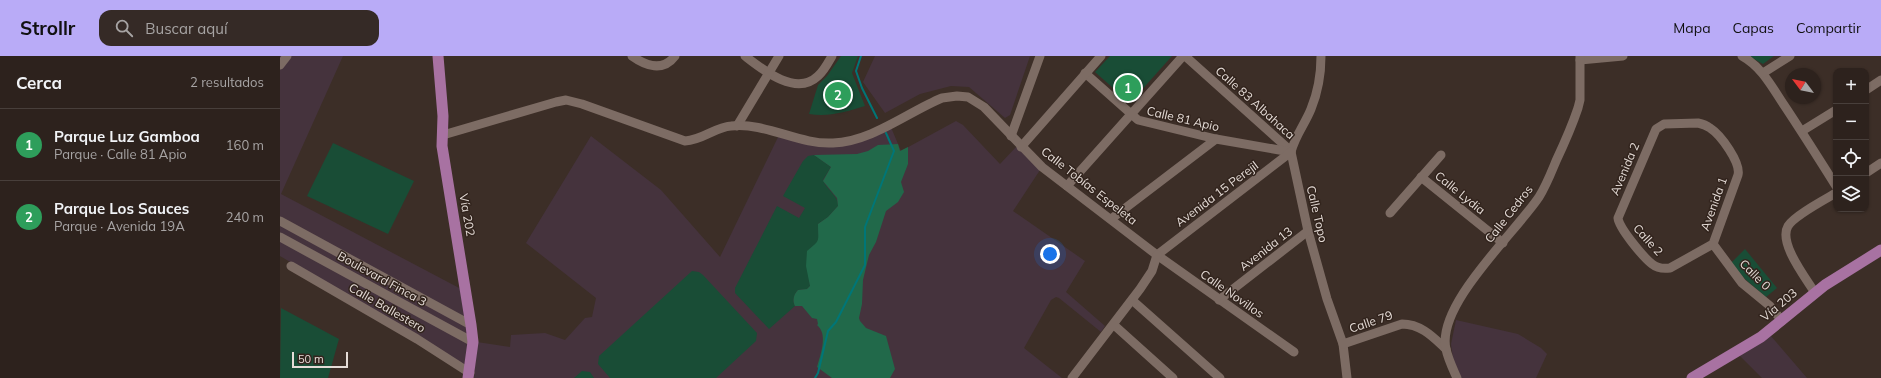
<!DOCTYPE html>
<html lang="es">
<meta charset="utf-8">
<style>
body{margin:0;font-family:Mulish,sans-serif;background:#352a26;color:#f1f3f6}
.controls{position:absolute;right:12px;top:12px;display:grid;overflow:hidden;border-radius:8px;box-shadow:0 1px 3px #0004}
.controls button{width:36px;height:36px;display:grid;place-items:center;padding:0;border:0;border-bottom:1px solid #483f3b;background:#2d221d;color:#f1f3f6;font:20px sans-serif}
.compass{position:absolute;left:1505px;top:12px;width:36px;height:36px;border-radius:50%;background:#2d221d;box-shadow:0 1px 3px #0004;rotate:302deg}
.scale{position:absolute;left:12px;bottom:10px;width:56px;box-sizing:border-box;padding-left:4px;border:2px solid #e5dcd7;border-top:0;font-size:11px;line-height:14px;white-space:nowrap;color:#e5dcd7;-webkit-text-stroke:3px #32241d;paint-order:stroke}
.you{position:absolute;left:770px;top:198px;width:14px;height:14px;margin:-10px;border:3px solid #fff;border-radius:50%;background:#1a73e8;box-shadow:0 0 0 6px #1a73e833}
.badge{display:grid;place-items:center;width:26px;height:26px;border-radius:50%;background:#b9abf7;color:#fff;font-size:13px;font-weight:700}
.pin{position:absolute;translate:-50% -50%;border:2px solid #fff;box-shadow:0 1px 4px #0006}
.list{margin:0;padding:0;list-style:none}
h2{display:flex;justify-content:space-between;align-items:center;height:52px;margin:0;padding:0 16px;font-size:17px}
h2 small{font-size:13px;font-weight:400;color:#a7a4a4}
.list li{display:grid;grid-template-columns:26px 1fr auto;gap:12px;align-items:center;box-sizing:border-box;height:72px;padding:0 16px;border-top:1px solid #483f3b}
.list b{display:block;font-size:15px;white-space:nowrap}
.list p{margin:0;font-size:13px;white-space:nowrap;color:#a7a4a4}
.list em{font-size:13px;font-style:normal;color:#a7a4a4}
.icon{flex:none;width:22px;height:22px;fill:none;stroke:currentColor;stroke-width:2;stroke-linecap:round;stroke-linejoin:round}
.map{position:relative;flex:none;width:1601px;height:322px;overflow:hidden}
header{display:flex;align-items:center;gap:24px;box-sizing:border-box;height:56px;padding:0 20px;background:#b9abf7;color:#111}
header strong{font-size:19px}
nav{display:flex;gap:22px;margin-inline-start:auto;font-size:14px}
.search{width:280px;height:36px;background:#352a26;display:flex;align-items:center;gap:10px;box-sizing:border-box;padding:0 14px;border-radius:12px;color:#a7a4a4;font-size:15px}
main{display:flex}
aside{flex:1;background:#2d221d}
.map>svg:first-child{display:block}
.education{fill:#45333d}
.green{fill:#194d36}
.forest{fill:#21694a}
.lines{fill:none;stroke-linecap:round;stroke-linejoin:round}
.stream{stroke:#007677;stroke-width:2}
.minor{stroke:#7d6c64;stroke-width:9}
.major{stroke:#a872a2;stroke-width:11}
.labels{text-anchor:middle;stroke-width:3;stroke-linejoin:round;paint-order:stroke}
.street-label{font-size:12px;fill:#e5dcd7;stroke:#32241d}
</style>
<header>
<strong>Strollr</strong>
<div class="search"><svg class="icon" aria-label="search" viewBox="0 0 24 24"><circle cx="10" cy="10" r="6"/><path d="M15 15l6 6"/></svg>Buscar aquí</div>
<nav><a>Mapa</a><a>Capas</a><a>Compartir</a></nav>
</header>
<main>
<aside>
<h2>Cerca<small>2 resultados</small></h2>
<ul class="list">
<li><span class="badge" style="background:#2e9e5b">1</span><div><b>Parque Luz Gamboa</b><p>Parque · Calle 81 Apio</p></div><em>160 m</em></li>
<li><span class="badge" style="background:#2e9e5b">2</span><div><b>Parque Los Sauces</b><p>Parque · Avenida 19A</p></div><em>240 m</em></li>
</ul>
</aside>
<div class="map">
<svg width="1601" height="322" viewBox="0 0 1601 322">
<rect width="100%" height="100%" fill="#3c2e27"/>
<!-- education -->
<g class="education">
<polygon points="0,0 63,0 1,138 183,234 188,287 186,312 138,281 0,200"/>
<polygon points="595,0 750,0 730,59 725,62 689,31 671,30 640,38 605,57 583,26"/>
<polygon points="676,65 683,69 720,108 737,90 762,111 733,155 805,205 786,236 825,270 821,276 779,242 776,241 771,244 744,292 782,322 194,322 197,286 230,291 231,279 265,277 285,284 305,262 312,261 316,242 246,187 311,80 381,134 440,201 500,77 553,87 610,69 621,95"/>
<polygon points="1176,264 1238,278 1261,292 1267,298 1256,322 1181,322 1173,303 1171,288"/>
<polygon points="1490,279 1527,322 1482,322 1458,298"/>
</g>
<!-- green -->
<g class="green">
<path d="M561,0H578L572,17L585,50C565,56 549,61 529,58L538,29L547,20Z"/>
<polygon points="830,0 892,0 850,47 815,16"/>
<polygon points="1469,0 1494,0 1483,8"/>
<polygon points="53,87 134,125 108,178 27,140"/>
<path d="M534,99L551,111L543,124C546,133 559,140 558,150L548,161L538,168L539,182L537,189L532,191L529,221L530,230L527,233L518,234C514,238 512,245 515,250L489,273L455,237V232L497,150L519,162L525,152L503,140L523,105L528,100Z"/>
<polygon points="1465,193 1497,232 1486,241 1465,223 1451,207"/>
<polygon points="412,215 419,216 423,219 477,277 476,285 436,322 330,322 318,308 319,300"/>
<polygon points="1,252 59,283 48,322 0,322"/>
<polygon points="302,315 310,316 314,322 294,322"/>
</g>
<!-- forest -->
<path class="forest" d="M618,88L620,95L628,91V108L621,126L624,136L618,146L606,155L596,186L589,199L583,224L582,248L579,262L580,265L586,272L606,280L615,313L610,322H552L537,311C541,297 548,278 537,269L538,268L537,263L532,262L522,250H515C512,244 514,238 518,234L527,233L530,230L526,210L527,195C541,183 538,187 538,168L548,161L558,150L557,142L543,125L551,111L534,99L577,98L588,95L598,89Z"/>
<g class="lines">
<!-- stream -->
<g class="stream">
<polyline points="581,0 576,15 582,32 597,62"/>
<polyline points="535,322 538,317 548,275 556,266 585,209 585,171 614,95 606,77"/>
</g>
<!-- minor -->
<g class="minor">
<path d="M352,0C366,10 383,16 395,0"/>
<path d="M465,0C483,14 516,41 538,20C544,15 548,7 552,0"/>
<polyline points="905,0 1011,95"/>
<path d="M1041,0C1041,18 1038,36 1031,53C1025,68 1015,80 1011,96L1028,175L1047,243L1063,288L1067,322"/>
<path d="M1462,0C1482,11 1492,31 1504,49C1522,76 1539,103 1556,130"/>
<polyline points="1300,4 1343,0"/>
<polyline points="0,9 7,0"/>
<polyline points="805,17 858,64 936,83 1011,96"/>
<polyline points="1483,17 1510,0"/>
<polyline points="1586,34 1601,24"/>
<path d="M1418,67C1423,68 1426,69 1430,72C1441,79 1461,107 1458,119L1433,188L1390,212C1383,213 1377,212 1372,208C1363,201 1339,172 1338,162L1376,73L1384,68Z"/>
<polyline points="457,70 499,0"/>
<polyline points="1522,75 1556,54"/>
<path d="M163,79L276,46L286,44L302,48L405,85C423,84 435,71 451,70C486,66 519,89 553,87C591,86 628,56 662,42L677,40L688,41L704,51L762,111L877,199L1014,296"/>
<polyline points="731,80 760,0"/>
<polyline points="741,91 821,0"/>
<polyline points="1586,117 1601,107"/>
<polyline points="1141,121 1223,187"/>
<polyline points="787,130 903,0"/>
<polyline points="1110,157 1161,99"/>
<polyline points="831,163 936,83"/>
<polyline points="0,165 191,269"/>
<polyline points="0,181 193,286"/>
<polyline points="1433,188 1462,227 1490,250 1502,265"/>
<polyline points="877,199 1011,96"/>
<polyline points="11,210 137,283 190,317"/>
<path d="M1535,237C1526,222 1498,187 1508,170C1514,160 1544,144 1556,137"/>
<polyline points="852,244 940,322"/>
<polyline points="939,244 1028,175"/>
<polyline points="834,269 893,322"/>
<path d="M1063,288L1122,268C1141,268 1153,281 1166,293"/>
<polyline points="792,322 860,233 872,215 877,199"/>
<path d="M1177,322C1173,313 1168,303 1166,293C1156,249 1235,177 1259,141C1266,130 1271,117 1276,105C1284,88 1292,70 1298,52L1300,44V0"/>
</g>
<!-- major -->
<g class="major">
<polyline points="158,0 163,60 162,90 191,269 193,286 188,322"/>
<polyline points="1412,322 1481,281 1545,229 1601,194"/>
</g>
</g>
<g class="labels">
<!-- street labels -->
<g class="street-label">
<text transform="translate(975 47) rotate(42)" y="4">Calle 83 Albahaca</text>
<text transform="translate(903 63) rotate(13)" y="4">Calle 81 Apio</text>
<text transform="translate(1345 113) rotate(-67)" y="4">Avenida 2</text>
<text transform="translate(809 130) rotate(38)" y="4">Calle Tobías Espeleta</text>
<text transform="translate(1180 137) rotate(39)" y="4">Calle Lydia</text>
<text transform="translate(937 138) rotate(-37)" y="4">Avenida 15 Perejil</text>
<text transform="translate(1434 148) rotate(-70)" y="4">Avenida 1</text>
<text transform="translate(1037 158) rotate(77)" y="4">Calle Topo</text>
<text transform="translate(1229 158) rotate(-52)" y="4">Calle Cedros</text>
<text transform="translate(187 159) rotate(80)" y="4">Vía 202</text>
<text transform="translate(1368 184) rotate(48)" y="4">Calle 2</text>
<text transform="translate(986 193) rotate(-38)" y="4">Avenida 13</text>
<text transform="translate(1475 219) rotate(45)" y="4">Calle 0</text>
<text transform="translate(102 223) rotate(29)" y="4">Boulevard Finca 3</text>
<text transform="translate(952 238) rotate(35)" y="4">Calle Novillos</text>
<text transform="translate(1499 249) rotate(-40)" y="4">Vía 203</text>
<text transform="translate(107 252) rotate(30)" y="4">Calle Ballestero</text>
<text transform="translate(1091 266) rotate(-19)" y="4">Calle 79</text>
</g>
</g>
</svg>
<div class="controls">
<button>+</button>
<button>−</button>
<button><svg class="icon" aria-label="locate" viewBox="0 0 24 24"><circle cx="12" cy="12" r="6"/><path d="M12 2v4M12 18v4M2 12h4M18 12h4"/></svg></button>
<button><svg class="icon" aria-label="layers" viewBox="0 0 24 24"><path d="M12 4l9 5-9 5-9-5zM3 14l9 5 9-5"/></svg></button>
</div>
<svg class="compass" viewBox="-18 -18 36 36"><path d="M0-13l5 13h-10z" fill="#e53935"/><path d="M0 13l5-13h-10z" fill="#a7a4a4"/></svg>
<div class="scale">50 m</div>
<div class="you"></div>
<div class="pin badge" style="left:848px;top:32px;background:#2e9e5b">1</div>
<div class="pin badge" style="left:558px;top:39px;background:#2e9e5b">2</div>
</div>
</main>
